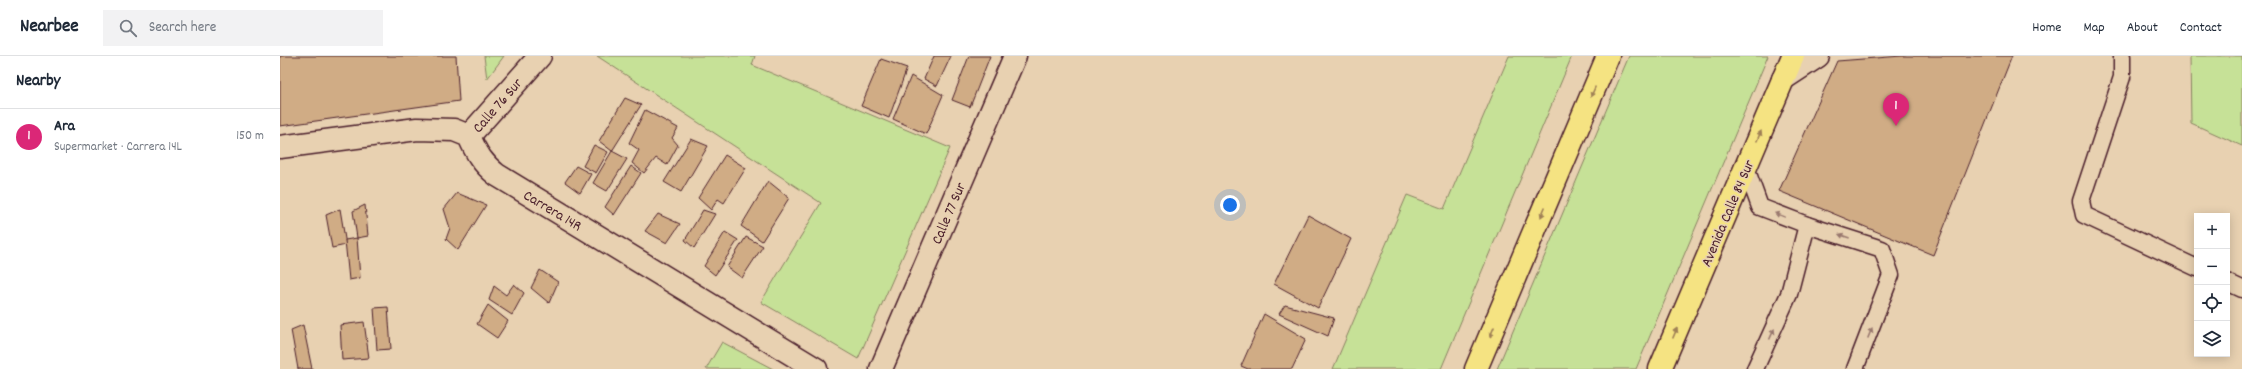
<!DOCTYPE html>
<meta charset="utf-8">
<style>
body{margin:0;font-family:Dekko,sans-serif;background:#f2f2f3;color:#1f2937}
.controls{position:absolute;right:12px;bottom:12px;display:grid;overflow:hidden;border-radius:0px;box-shadow:0 2px 10px #0003}
.controls button{width:36px;height:36px;display:grid;place-items:center;padding:0;border:0;border-bottom:1px solid #e0e1e3;background:#fff;color:#1f2937;font:20px sans-serif}
.you{position:absolute;left:950px;top:149px;width:14px;height:14px;margin:-10px;border:3px solid #fff;border-radius:50%;background:#1a73e8;box-shadow:0 0 0 6px #1a73e833}
.badge{display:grid;place-items:center;width:26px;height:26px;border-radius:50%;background:#db2777;color:#fff;font-size:13px;font-weight:700}
.pin{position:absolute;translate:-50% -33px;filter:drop-shadow(0 1px 2px #0008)}
.pin::after{content:'';position:absolute;top:21px;width:14px;height:12px;background:inherit;clip-path:polygon(0 0,100% 0,50% 100%)}
.list{margin:0;padding:0;list-style:none}
h2{display:flex;justify-content:space-between;align-items:center;height:52px;margin:0;padding:0 16px;font-size:17px}
h2 small{font-size:13px;font-weight:400;color:#747a83}
.list li{display:grid;grid-template-columns:26px 1fr auto;gap:12px;align-items:center;box-sizing:border-box;height:56px;padding:0 16px;border-top:1px solid #e0e1e3}
.list b{display:block;font-size:15px;white-space:nowrap}
.list p{margin:0;font-size:13px;white-space:nowrap;color:#747a83}
.list em{font-size:13px;font-style:normal;color:#747a83}
.icon{flex:none;width:22px;height:22px;fill:none;stroke:currentColor;stroke-width:2;stroke-linecap:round;stroke-linejoin:round}
.map{position:relative;flex:none;width:1962px;height:313px;overflow:hidden}
header{display:flex;align-items:center;gap:24px;box-sizing:border-box;height:56px;padding:0 20px;background:#fff;border-bottom:1px solid #e0e1e3}
header strong{font-size:19px}
nav{display:flex;gap:22px;margin-inline-start:auto;font-size:14px}
.search{width:280px;height:36px;background:#f2f2f3;display:flex;align-items:center;gap:10px;box-sizing:border-box;padding:0 14px;border-radius:0px;color:#747a83;font-size:15px}
main{display:flex}
aside{flex:1;background:#fff}
.map>svg:first-child{display:block}
.green{fill:#c6e197;stroke:#888061}
.building{fill:#d0ac85;stroke:#4a1f2b}
.lines{fill:none;stroke-linecap:round;stroke-linejoin:round}
.service-casing{stroke:#4a1f2b;stroke-width:19}
.minor-casing{stroke:#4a1f2b;stroke-width:25}
.tertiary-casing{stroke:#4a1f2b;stroke-width:25}
.trunk-casing{stroke:#4a1f2b;stroke-width:25}
.service{stroke:#e8d1b1;stroke-width:16}
.minor{stroke:#e8d1b1;stroke-width:22}
.tertiary{stroke:#e8d1b1;stroke-width:22}
.trunk{stroke:#f5e382;stroke-width:22}
.oneway{fill:#a08156}
.oneway2{fill:#99786e}
.labels{text-anchor:middle;stroke-width:3;stroke-linejoin:round;paint-order:stroke}
.street-label{font-size:15px;fill:#4a1f2b;stroke:#e8d1b1}
</style>
<header>
<strong>Nearbee</strong>
<div class="search"><svg class="icon" aria-label="search" viewBox="0 0 24 24"><circle cx="10" cy="10" r="6"/><path d="M15 15l6 6"/></svg>Search here</div>
<nav><a>Home</a><a>Map</a><a>About</a><a>Contact</a></nav>
</header>
<main>
<aside>
<h2>Nearby<small></small></h2>
<ul class="list">
<li><span class="badge">1</span><div><b>Ara</b><p>Supermarket · Carrera 14L</p></div><em>150 m</em></li>
</ul>
</aside>
<div class="map">
<svg width="1962" height="313" viewBox="0 0 1962 313">
<rect width="100%" height="100%" fill="#e8d1b1"/>
<filter id="ink" filterUnits="userSpaceOnUse"><feTurbulence type="fractalNoise" baseFrequency=".025" numOctaves="2"/><feDisplacementMap in="SourceGraphic" scale="8" xChannelSelector="R" yChannelSelector="G"/><feConvolveMatrix kernelMatrix="1 2 1 2 8 2 1 2 1" color-interpolation-filters="sRGB"/></filter>
<g filter="url(#ink)">
<!-- green -->
<g class="green">
<polygon points="204,0 224,0 207,23"/>
<polygon points="317,0 475,0 472,9 670,92 578,303 481,246 541,147"/>
<polygon points="1229,0 1292,0 1161,313 1053,313 1127,139 1164,153"/>
<polygon points="1349,0 1488,0 1356,313 1217,313"/>
<polygon points="1910,0 1962,0 1962,90 1911,67"/>
<polygon points="442,286 493,313 426,313"/>
</g>
<!-- building -->
<g class="building">
<polygon points="0,0 176,0 179,45 0,70"/>
<polygon points="654,0 671,0 657,30 644,23"/>
<polygon points="689,0 710,0 690,51 672,44"/>
<polygon points="1622,0 1732,0 1653,199 1499,135 1557,5"/>
<polygon points="601,3 627,12 609,62 581,50"/>
<polygon points="631,20 663,39 646,78 613,63"/>
<polygon points="345,42 361,49 332,95 319,85"/>
<polygon points="365,54 398,72 392,82 398,89 387,109 376,102 364,117 352,107 359,94 349,87"/>
<polygon points="411,83 428,90 401,136 384,126"/>
<polygon points="314,89 328,96 316,117 303,110"/>
<polygon points="332,95 347,103 327,135 313,127"/>
<polygon points="445,99 466,112 444,147 438,143 431,154 418,142"/>
<polygon points="296,110 311,118 300,137 285,126"/>
<polygon points="351,110 361,117 334,159 325,151"/>
<polygon points="488,125 509,142 482,185 461,170"/>
<polygon points="177,137 206,149 178,194 166,183 170,172 164,153"/>
<polygon points="85,149 88,180 77,182 73,155"/>
<polygon points="60,153 66,189 52,192 46,159"/>
<polygon points="423,154 435,158 414,192 405,184"/>
<polygon points="378,158 400,168 387,187 365,175"/>
<polygon points="1028,159 1071,183 1038,252 994,228"/>
<polygon points="445,176 458,184 435,219 424,210"/>
<polygon points="466,181 483,190 462,222 447,211"/>
<polygon points="77,182 80,222 69,224 65,184"/>
<polygon points="260,214 278,226 269,247 251,232"/>
<polygon points="234,228 244,237 232,259 209,244 214,230 226,239"/>
<polygon points="208,249 228,265 217,282 197,268"/>
<polygon points="1005,249 1054,262 1048,280 999,258"/>
<polygon points="108,251 111,293 97,294 94,252"/>
<polygon points="984,258 1026,283 1012,313 968,313 961,310"/>
<polygon points="84,266 89,302 62,304 60,269"/>
<polygon points="23,269 32,313 18,313 11,274"/>
</g>
<g class="lines">
<defs>
<g id="service">
<polyline points="1842,0 1842,21 1801,145 1804,159 1917,212"/>
<polyline points="1466,112 1480,151 1527,169 1509,238 1475,313"/>
<polyline points="1527,169 1602,193 1611,219 1575,313"/>
<polyline points="1947,226 1962,233"/>
</g>
<g id="minor">
<polyline points="1503,23 1538,0"/>
<polyline points="601,313 735,0"/>
</g>
<g id="tertiary">
<polyline points="189,80 260,0"/>
<path d="M0,91L137,73L174,74L189,80C196,97 203,108 217,119L536,313"/>
</g>
<g id="trunk">
<polyline points="1196,313 1328,0"/>
<polyline points="1380,313 1513,0"/>
</g>
</defs>
<!-- service casing -->
<use href="#service" class="service-casing"/>
<!-- minor casing -->
<use href="#minor" class="minor-casing"/>
<!-- tertiary casing -->
<use href="#tertiary" class="tertiary-casing"/>
<!-- trunk casing -->
<use href="#trunk" class="trunk-casing"/>
<!-- service -->
<use href="#service" class="service"/>
<!-- minor -->
<use href="#minor" class="minor"/>
<!-- tertiary -->
<use href="#tertiary" class="tertiary"/>
<!-- trunk -->
<use href="#trunk" class="trunk"/>
</g>
<!-- one-way arrows -->
<defs><path id="oneway-solid" d="M-6-.8H1V-3.2L6.5 0L1 3.2V.8H-6Z"/></defs>
<g class="oneway">
<use href="#oneway-solid" transform="translate(1313 36) rotate(113)"/>
<use href="#oneway-solid" transform="translate(1479 80) rotate(-67)"/>
<use href="#oneway-solid" transform="translate(1263 156) rotate(113)"/>
<use href="#oneway-solid" transform="translate(1212 276) rotate(113)"/>
<use href="#oneway-solid" transform="translate(1395 277) rotate(-67)"/>
</g>
<g class="oneway2">
<use href="#oneway-solid" transform="translate(1500 159) rotate(-159)"/>
<use href="#oneway-solid" transform="translate(1564 180) rotate(-161)"/>
<use href="#oneway-solid" transform="translate(1590 277) rotate(-68)"/>
<use href="#oneway-solid" transform="translate(1492 278) rotate(-66)"/>
</g>
</g>
<g class="labels">
<!-- street labels -->
<g class="street-label">
<text transform="translate(217 49) rotate(-49)" y="5">Calle 76 Sur</text>
<text transform="translate(273 154) rotate(31)" y="5">Carrera 14R</text>
<text transform="translate(668 157) rotate(-67)" y="5">Calle 77 Sur</text>
<text transform="translate(1447 157) rotate(-67)" y="5">Avenida Calle 84 Sur</text>
</g>
</g>
</svg>
<div class="controls">
<button>+</button>
<button>−</button>
<button><svg class="icon" aria-label="locate" viewBox="0 0 24 24"><circle cx="12" cy="12" r="6"/><path d="M12 2v4M12 18v4M2 12h4M18 12h4"/></svg></button>
<button><svg class="icon" aria-label="layers" viewBox="0 0 24 24"><path d="M12 4l9 5-9 5-9-5zM3 14l9 5 9-5"/></svg></button>
</div>
<div class="you"></div>
<div class="pin badge" style="left:1616px;top:70px">1</div>
</div>
</main>
